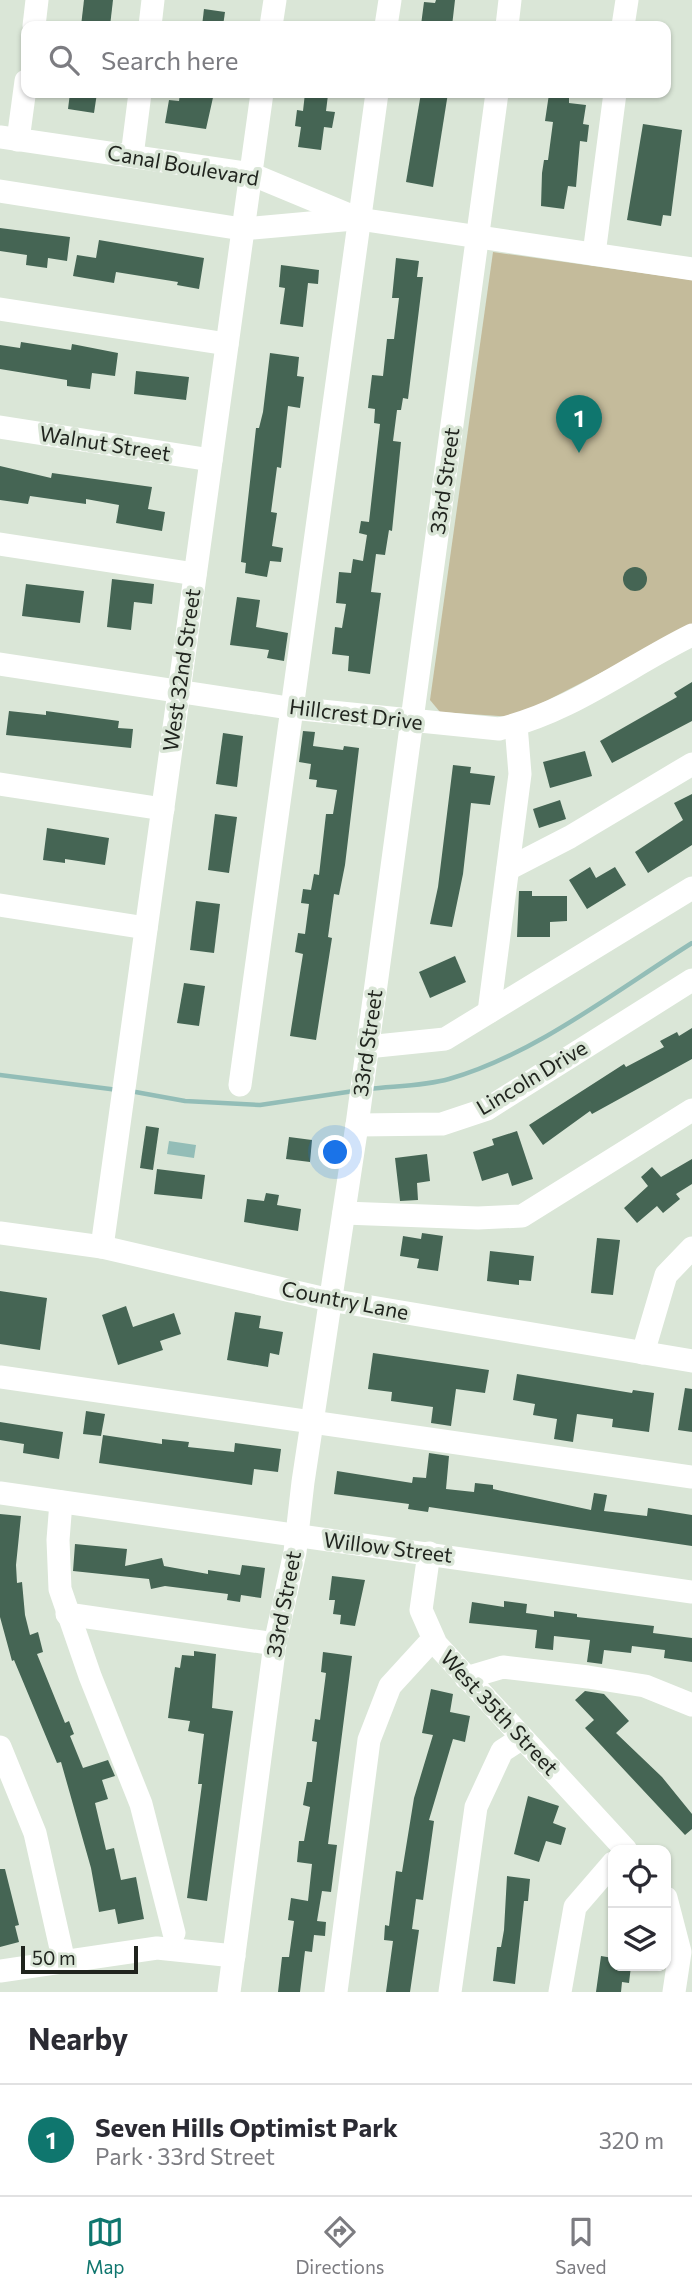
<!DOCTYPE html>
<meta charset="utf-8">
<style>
body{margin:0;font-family:Commissioner,sans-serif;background:#f7f7f7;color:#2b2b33}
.controls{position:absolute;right:21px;bottom:21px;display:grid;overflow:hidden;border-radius:14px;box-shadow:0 2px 5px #0004}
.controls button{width:63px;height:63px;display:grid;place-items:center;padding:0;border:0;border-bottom:2px solid #e1e1e2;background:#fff;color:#2b2b33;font:35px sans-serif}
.scale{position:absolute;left:21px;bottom:18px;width:117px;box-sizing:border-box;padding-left:7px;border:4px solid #20241e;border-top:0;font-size:19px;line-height:24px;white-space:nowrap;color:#20241e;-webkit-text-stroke:5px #dae6d7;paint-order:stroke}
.you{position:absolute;left:336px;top:1153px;width:24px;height:24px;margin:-18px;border:5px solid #fff;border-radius:50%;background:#1a73e8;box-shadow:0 0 0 10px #1a73e833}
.badge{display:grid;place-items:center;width:46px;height:46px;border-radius:50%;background:#0f766e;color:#fff;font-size:23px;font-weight:700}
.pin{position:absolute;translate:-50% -58px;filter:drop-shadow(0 2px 4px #0008)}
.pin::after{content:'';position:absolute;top:37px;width:24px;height:21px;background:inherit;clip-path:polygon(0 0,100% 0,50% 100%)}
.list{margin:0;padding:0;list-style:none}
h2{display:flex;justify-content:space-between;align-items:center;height:91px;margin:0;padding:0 28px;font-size:30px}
h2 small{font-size:23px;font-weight:400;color:#7c7c81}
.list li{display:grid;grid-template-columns:46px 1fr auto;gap:21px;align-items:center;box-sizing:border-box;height:112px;padding:0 28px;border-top:2px solid #e1e1e2}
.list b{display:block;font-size:26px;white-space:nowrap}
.list p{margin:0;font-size:23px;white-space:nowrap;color:#7c7c81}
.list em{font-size:23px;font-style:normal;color:#7c7c81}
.icon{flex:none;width:38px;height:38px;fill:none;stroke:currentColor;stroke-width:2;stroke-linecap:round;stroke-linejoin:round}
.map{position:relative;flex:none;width:692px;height:1992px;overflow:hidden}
.search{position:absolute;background:#fff;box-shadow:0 2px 5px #0004;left:21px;right:21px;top:21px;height:77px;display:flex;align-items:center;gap:18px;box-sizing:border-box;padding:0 24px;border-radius:14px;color:#7c7c81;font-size:26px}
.sheet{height:203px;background:#fff}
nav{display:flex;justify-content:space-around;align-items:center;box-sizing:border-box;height:98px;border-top:2px solid #e1e1e2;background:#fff;font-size:19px;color:#7c7c81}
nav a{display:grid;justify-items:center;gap:4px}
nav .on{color:#0f766e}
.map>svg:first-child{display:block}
.green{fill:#c4bb9b}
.water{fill:#93bdb7}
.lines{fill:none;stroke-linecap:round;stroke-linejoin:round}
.stream{stroke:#93bdb7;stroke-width:4.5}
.building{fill:#456554}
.minor{stroke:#fff;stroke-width:23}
.labels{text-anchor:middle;stroke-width:7;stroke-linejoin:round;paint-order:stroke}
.street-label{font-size:21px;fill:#20241e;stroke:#dae6d7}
</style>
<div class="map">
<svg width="692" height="1992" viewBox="0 0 692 1992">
<rect width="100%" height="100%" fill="#dae6d7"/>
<!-- green -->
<polygon class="green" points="493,252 692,280 692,626 515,717 440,712 430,700"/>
<!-- water -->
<polygon class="water" points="169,1141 196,1145 194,1158 167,1154"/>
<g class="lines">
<!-- stream -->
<g class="stream">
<polyline points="0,1075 118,1090"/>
<path d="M369,1089C395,1086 424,1086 449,1079C534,1055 617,990 692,943"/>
<polyline points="130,1091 185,1101 260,1105 354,1091"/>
</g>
</g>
<!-- building -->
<g class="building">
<polygon points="84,0 113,0 110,26 81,26"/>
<polygon points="436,0 455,0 452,26 421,25 424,2 435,3"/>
<polygon points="204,9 225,12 223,26 202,26"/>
<polygon points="70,93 97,93 94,113 68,109"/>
<polygon points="180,93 214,93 206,129 165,123 169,100 179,101"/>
<polygon points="305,93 328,95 326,111 335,112 332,128 324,127 321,150 298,147 301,127 295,126 297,110 303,111"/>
<polygon points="421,93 448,93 433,187 406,182"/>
<polygon points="549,94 569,97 569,103 586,105 583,124 589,125 587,142 580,141 576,187 568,186 564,209 541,206 542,173 544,160 548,160 553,122 545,121"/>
<polygon points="643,124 682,130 671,216 663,215 661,226 627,220"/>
<polygon points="0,228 70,237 67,261 48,258 47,268 26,265 27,255 0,251"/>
<polygon points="99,240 204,258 199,289 177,285 178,282 116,272 114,283 73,276 77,255 96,258"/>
<polygon points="396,258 419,261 417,277 423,277 408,399 403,398 401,410 397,410 393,441 401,442 392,531 389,530 385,555 376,554 371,592 381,593 370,674 348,671 349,656 332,654 335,627 342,628 346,604 336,603 339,572 351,573 353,559 363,561 367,535 359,533 361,521 369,522 380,424 374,423 375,409 368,408 372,375 383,376 387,339 394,339 399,298 392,298"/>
<polygon points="281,265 319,270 318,284 308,283 303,327 280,324 285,288 279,287"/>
<polygon points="21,342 71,350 72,344 118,353 115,376 92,373 90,389 67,386 67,380 0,369 0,345 20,348"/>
<polygon points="270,353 299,357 297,376 304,377 300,408 288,406 281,468 277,467 271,512 277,513 272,546 283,548 281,562 270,561 267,577 245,573 246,563 241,562 256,428 259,428 263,412"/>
<polygon points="136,371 189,377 186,400 134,394"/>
<polygon points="0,466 51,478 52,473 152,487 148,509 165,512 162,531 116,523 119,505 86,499 86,504 30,496 28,504 0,500"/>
<circle cx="635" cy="579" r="12"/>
<polygon points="112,579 154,584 152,604 134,602 131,630 107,627"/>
<polygon points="26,584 84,591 80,623 22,616"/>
<polygon points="237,597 260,600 256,627 288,633 284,661 267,658 269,650 230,645"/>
<polygon points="692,682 692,721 612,763 600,741 677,697 674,693"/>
<polygon points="9,711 46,715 46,711 119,721 118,728 133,729 131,748 6,735"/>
<polygon points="303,731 315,732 313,746 343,750 344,746 359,748 345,865 339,895 334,894 328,937 332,938 316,1040 290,1036 303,954 295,952 298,933 305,934 309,904 301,903 303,889 311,890 314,874 319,875 326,814 333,814 337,790 316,787 317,780 309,779 311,764 299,762"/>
<polygon points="223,733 243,736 237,787 216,784"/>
<polygon points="585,751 592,776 550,788 543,762"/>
<polygon points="453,765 471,767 470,773 495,776 490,805 471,803 463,874 452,927 430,924 438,887"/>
<polygon points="692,794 692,845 648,873 635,852 683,820 674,803"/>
<polygon points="560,800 566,819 539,828 533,809"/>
<polygon points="215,814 237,817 229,873 208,870"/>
<polygon points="47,828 109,838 105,865 65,859 65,863 43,860"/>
<polygon points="590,867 596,878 615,867 626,885 587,909 569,880"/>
<polygon points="519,891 532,891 532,896 567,896 567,921 550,922 550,937 517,937"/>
<polygon points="196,901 220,904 214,953 190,950"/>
<polygon points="455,956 466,982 430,998 419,972"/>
<polygon points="184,983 205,986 199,1026 177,1023"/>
<polygon points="692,1028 692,1059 592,1114 590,1111 543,1145 529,1125 624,1064 626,1067 664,1047 660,1041 677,1032 679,1036"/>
<polygon points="146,1126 159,1128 153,1170 140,1168"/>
<polygon points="517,1131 533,1179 512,1186 508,1173 482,1181 473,1152 494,1145 492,1139"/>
<polygon points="289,1137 312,1140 310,1162 286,1159"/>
<polygon points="427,1154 430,1181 417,1183 418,1200 400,1201 395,1158"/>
<polygon points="692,1159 692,1184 676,1194 680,1199 663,1213 657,1206 637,1223 624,1208 648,1186 641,1177 652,1167 661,1177"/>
<polygon points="157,1169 205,1175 202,1199 154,1194"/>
<polygon points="266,1193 279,1195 277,1205 301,1209 298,1231 244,1222 247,1199 264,1201"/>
<polygon points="422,1233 443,1236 438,1271 417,1268 419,1259 400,1256 403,1236 421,1239"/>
<polygon points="597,1238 620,1240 613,1295 591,1293"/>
<polygon points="490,1251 534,1256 531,1281 519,1280 519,1285 487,1281"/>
<polygon points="0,1291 47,1298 40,1350 0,1344"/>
<polygon points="126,1306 133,1327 174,1313 181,1334 160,1341 163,1350 118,1365 102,1315"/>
<polygon points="235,1312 261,1316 259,1328 283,1332 279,1355 270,1353 268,1367 227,1360"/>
<polygon points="373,1353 489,1370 485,1393 456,1389 451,1426 431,1423 433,1407 391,1401 392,1392 368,1389"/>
<polygon points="517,1374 632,1393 633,1390 654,1393 649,1432 612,1427 613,1419 577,1414 573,1442 554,1439 557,1419 533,1415 535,1404 513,1400"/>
<polygon points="685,1388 692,1389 692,1432 678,1430"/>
<polygon points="86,1411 105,1414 101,1436 83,1434"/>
<polygon points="0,1422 63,1432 59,1459 23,1453 24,1444 0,1440"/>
<polygon points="103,1435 162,1444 162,1439 189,1442 188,1447 234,1452 235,1443 281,1449 278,1472 254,1469 252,1485 99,1463"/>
<polygon points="429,1453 449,1456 446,1489 474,1492 475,1483 493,1485 493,1489 591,1510 594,1493 607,1495 604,1511 647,1516 648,1508 692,1515 692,1546 429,1507 428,1512 408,1509 409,1504 334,1494 337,1471 412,1483 413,1477 426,1478"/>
<polygon points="0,1514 21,1516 16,1565 17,1583 22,1582 25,1615 30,1635 38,1632 43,1652 37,1654 65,1723 69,1721 74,1734 70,1736 83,1768 108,1760 115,1776 102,1780 108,1799 95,1803 106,1850 114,1848 121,1880 136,1877 144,1919 118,1924 115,1909 99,1912 91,1868 61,1762 57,1763 14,1660 12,1661 0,1617"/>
<polygon points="75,1544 127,1549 125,1566 162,1558 164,1566 208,1574 208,1570 240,1575 242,1565 265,1568 261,1598 241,1595 240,1602 227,1600 228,1594 165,1586 151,1589 149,1579 73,1571"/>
<polygon points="332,1576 365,1580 355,1626 340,1624 341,1615 333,1614 335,1600 329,1600"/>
<polygon points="504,1601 527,1604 526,1613 554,1617 554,1611 577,1614 577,1617 654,1626 653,1633 692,1638 692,1662 664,1658 665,1650 632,1646 631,1653 604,1650 602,1664 587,1662 590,1640 554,1636 553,1650 535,1648 537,1630 469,1623 472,1602 504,1607"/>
<polygon points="194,1651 216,1654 212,1708 233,1711 207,1901 187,1898 202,1784 198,1784 204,1734 188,1731 190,1721 168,1718 175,1667 180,1668 182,1655 194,1656"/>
<polygon points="323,1652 352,1656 328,1844 337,1845 331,1892 322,1891 317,1921 326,1922 325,1936 314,1935 312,1952 305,1951 300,1992 278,1992 282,1957 289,1957 294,1921 288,1920 291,1898 308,1901 312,1864 297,1862 299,1841 304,1841 310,1807 303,1805 307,1782 312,1782 317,1742 312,1741 315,1719 320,1720 326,1673 321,1672"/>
<polygon points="431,1689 453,1694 450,1712 470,1716 465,1742 453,1739 429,1820 434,1821 423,1900 416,1899 412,1929 419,1930 410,1992 386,1992 393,1941 384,1940 385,1925 389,1926 396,1871 402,1872 414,1798 433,1735 422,1733"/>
<polygon points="585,1691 604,1694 629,1721 616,1733 662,1777 692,1814 692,1829 685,1835 585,1728 594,1720 575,1700"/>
<polygon points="528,1796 559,1806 553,1823 566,1828 561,1845 546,1841 539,1862 514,1854"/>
<polygon points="0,1869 5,1869 19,1925 15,1926 19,1942 0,1947"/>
<polygon points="507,1876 530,1879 528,1901 524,1901 515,1984 493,1981 497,1947 501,1947 504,1930"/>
<polygon points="601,1956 613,1958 613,1966 631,1966 629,1983 622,1982 621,1992 596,1992"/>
</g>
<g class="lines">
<!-- minor -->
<g class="minor">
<polyline points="34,26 37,0"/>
<polyline points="150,26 153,0"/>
<polyline points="271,26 275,0"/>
<polyline points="386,26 390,0"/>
<polyline points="507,26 510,0"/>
<polyline points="623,26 627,0"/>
<polyline points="0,137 251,174 359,219 692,269"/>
<polyline points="18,140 26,81"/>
<polyline points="132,156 140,93"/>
<polyline points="0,191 242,229 354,219"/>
<polyline points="594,254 615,93"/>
<polyline points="0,309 227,344"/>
<polyline points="0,427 211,460"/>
<polyline points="0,544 195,574"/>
<path d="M0,664L282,707L499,729C571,712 627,667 692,635"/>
<polyline points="0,784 163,809"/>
<polyline points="508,869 570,837 692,764"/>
<polyline points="0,905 146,928"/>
<polyline points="489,1012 520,774 516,725"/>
<polyline points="367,1047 445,1039 692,888"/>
<polyline points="240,1085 377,93"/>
<polyline points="357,1125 442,1124 487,1109 692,980"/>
<polyline points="344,1213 478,1218 522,1216 692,1110"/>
<polyline points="0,1233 102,1247 330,1300 692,1361"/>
<polyline points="102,1247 262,93"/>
<polyline points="643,1353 666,1275 692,1248"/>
<polyline points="0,1377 692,1477"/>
<polyline points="0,1493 692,1592"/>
<polyline points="61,1502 58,1540 60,1589 90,1676 141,1804 174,1933"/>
<polyline points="429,1553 421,1610 436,1644 626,1850"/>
<polyline points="67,1614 275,1644"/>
<polyline points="466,1678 503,1667 588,1677 645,1686 692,1705"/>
<polyline points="0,1747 35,1833 64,1962"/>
<polyline points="666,1898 680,1952 674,1992"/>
<polyline points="0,1971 157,1948 234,1956"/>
<polyline points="229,1992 275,1644 295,1552 303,1482 357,1125 497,93"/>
<polyline points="336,1992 369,1740 390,1686 433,1639"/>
<polyline points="450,1992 476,1807 502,1751 522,1738"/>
<polyline points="560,1992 575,1907 613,1863"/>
</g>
</g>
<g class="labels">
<!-- street labels -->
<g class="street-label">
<text transform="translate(183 166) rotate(10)" y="7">Canal Boulevard</text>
<text transform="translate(105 444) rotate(9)" y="7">Walnut Street</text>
<text transform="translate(445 481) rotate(-82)" y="7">33rd Street</text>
<text transform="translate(182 670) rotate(-82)" y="7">West 32nd Street</text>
<text transform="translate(356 715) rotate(7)" y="7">Hillcrest Drive</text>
<text transform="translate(368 1043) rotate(-82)" y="7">33rd Street</text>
<text transform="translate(532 1078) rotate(-31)" y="7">Lincoln Drive</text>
<text transform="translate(345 1301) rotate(11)" y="7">Country Lane</text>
<text transform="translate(388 1548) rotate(7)" y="7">Willow Street</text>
<text transform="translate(284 1604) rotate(-79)" y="7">33rd Street</text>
<text transform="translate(499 1713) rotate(47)" y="7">West 35th Street</text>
</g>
</g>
</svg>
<div class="controls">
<button><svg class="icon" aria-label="locate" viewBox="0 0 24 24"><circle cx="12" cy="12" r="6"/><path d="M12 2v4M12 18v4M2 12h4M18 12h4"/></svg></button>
<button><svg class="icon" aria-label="layers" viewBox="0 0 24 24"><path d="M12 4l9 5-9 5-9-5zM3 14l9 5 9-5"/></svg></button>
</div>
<div class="scale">50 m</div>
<div class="you"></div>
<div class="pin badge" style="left:579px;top:453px">1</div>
<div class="search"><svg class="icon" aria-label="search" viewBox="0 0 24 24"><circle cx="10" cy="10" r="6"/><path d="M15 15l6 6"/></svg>Search here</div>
</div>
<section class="sheet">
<h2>Nearby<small></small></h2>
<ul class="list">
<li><span class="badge">1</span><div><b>Seven Hills Optimist Park</b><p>Park · 33rd Street</p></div><em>320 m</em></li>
</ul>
</section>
<nav>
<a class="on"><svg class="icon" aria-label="map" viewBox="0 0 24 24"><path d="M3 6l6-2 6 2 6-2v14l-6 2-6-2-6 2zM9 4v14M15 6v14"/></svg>Map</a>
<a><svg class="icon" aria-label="directions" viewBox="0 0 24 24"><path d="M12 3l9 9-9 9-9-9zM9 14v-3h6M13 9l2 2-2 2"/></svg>Directions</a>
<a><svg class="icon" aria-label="saved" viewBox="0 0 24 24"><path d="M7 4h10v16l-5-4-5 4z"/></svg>Saved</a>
</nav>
